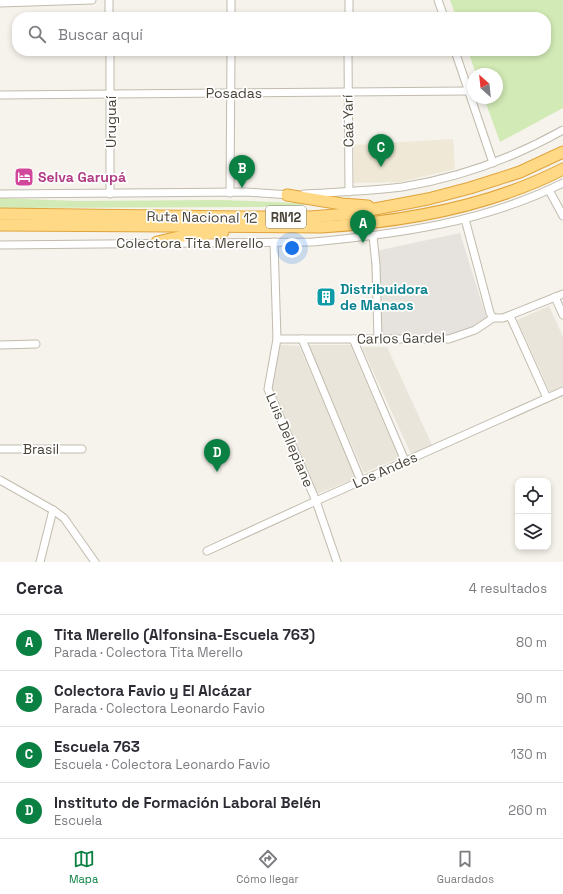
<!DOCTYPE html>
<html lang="es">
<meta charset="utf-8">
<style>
body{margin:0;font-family:"Space Grotesk",sans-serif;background:#f2f2f3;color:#2b2b33}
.controls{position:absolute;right:12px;bottom:12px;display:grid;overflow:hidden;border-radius:8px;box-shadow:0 2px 6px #0003}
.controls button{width:36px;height:36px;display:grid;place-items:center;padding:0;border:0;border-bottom:1px solid #e1e1e2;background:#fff;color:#2b2b33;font:20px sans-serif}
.compass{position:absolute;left:467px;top:68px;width:36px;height:36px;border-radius:50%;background:#fff;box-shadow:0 2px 6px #0003;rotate:333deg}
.you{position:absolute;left:292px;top:248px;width:14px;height:14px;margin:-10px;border:3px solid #fff;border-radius:50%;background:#1a73e8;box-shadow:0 0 0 6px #1a73e833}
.badge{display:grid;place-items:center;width:26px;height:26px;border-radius:50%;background:#0b8043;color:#fff;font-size:13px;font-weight:700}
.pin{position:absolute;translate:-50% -33px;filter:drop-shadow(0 1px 2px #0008)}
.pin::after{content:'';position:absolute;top:21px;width:14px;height:12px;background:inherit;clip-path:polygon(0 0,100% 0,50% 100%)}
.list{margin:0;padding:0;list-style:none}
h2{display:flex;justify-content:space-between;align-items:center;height:52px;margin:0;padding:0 16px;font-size:17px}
h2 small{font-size:13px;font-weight:400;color:#7c7c81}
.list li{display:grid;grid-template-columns:26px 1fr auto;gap:12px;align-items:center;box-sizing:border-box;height:56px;padding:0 16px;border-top:1px solid #e1e1e2}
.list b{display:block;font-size:15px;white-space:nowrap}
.list p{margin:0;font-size:13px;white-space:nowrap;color:#7c7c81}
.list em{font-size:13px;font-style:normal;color:#7c7c81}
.icon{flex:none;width:22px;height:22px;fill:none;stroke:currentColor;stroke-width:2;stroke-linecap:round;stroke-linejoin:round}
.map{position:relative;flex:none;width:563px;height:562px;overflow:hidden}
.search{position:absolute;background:#fff;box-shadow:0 2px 6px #0003;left:12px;right:12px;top:12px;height:44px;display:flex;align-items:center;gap:10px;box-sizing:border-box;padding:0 14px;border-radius:16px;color:#7c7c81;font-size:15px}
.sheet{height:276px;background:#fff}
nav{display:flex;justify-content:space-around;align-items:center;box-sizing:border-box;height:56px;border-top:1px solid #e1e1e2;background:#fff;font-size:11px;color:#7c7c81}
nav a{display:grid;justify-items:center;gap:2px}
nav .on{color:#0b8043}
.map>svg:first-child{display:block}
.residential{fill:#eae5da}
.industrial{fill:#e6e2dd}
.education{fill:#efe8d6}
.green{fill:#d2eab5}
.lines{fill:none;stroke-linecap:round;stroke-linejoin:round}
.minor-casing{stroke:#c2bbae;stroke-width:9}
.trunk-casing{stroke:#e0a43c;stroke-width:13}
.minor{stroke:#fff;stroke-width:7}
.trunk{stroke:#ffd985;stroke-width:11}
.labels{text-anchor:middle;stroke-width:3.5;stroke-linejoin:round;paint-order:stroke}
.shield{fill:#fff;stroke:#817c74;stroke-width:1}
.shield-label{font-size:13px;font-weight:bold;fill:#4b4439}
.street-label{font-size:14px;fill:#4b4439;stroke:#fff}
.hotel-label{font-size:14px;font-weight:bold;fill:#b23c85;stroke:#fff;text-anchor:start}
.culture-label{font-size:14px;font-weight:bold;fill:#0d838f;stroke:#fff;text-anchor:start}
</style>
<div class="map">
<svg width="563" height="562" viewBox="0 0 563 562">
<rect width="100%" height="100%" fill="#f6f3ec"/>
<!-- residential -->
<g class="residential">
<polygon points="549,306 563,337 563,386 550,392 517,320"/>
<polygon points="280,345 299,346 356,478 317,494 272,388"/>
<polygon points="308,345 350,345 399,458 364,473"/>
<polygon points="362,347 387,347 432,445 411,454"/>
</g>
<!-- industrial -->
<polygon class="industrial" points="460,233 488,323 451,335 374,336 371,252"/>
<!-- education -->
<polygon class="education" points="453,139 455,169 400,182 354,183 354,145"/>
<!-- green -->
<g class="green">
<polygon points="450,0 563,0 563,108 500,142 484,98 497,98 497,74 476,74 468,51 546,51 546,17 456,17"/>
<polygon points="0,198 77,201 222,200 324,204 258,207 0,208"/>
</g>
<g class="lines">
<defs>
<g id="minor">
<polyline points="109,0 109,17"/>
<polyline points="231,0 231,17"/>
<polyline points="438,0 444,17"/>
<polyline points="0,3 92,0"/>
<polyline points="349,17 349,0"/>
<polyline points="110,51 110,194"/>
<polyline points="348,51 349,192"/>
<polyline points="455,51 493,163"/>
<polyline points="0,95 468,91"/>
<polyline points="549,190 563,216"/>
<polyline points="230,193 231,51"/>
<polyline points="0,194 246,192 290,195"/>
<path d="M304,194C337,192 370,191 402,187C459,178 513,158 563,130"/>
<polyline points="465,219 490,313 493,318"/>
<polyline points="373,236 376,265 378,339"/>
<polyline points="274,242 277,339 268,389 316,501 337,562"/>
<path d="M0,245L313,242C399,234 485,222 563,183"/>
<polyline points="555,297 563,315"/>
<polyline points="510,316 547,398"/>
<polyline points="277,339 449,339 475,330 493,318 503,318 563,294"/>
<polyline points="302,339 361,481"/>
<polyline points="353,339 405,461"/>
<polyline points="0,345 36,344"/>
<polyline points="0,449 82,449"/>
<polyline points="0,480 53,510 64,518 95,562"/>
<polyline points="207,551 316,501 563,391"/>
<polyline points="40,562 53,510"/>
</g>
<g id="trunk">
<polyline points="287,195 342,204 368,206"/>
<polyline points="0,214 242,217 310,217 348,214 428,199 470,188 520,172 563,152"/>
<path d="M0,225L321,227C404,222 489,207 563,169"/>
<polyline points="157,242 183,236 223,232"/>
</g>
</defs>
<!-- minor casing -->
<use href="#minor" class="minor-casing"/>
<!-- trunk casing -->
<use href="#trunk" class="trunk-casing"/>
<!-- minor -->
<use href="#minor" class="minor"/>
<!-- trunk -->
<use href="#trunk" class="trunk"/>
</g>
<!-- icons -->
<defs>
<symbol id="hotel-square" viewBox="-11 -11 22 22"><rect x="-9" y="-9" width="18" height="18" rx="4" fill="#d1479c" stroke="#fff"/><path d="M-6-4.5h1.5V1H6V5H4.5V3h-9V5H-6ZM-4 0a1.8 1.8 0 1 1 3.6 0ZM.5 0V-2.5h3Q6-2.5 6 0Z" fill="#fff"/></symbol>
<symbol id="building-square" viewBox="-11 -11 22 22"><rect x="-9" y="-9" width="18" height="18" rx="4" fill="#0f9aa8" stroke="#fff"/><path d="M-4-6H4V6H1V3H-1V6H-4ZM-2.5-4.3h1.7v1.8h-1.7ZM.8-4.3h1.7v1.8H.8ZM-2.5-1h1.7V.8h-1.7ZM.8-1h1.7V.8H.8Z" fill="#fff"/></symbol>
</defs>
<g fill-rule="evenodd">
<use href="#hotel-square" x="13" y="166" width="22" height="22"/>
<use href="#building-square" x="315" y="286" width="22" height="22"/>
</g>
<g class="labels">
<!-- shield labels -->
<rect class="shield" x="266" y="206" width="40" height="22" rx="3"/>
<g class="shield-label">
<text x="286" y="222">RN12</text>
</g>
<!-- street labels -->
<g class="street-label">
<text x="234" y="98">Posadas</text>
<text transform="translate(348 121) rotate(-91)" y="5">Caá Yarí</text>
<text transform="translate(111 122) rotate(-90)" y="5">Uruguaí</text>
<text transform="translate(202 217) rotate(1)" y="5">Ruta Nacional 12</text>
<text x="190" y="248">Colectora Tita Merello</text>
<text transform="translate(401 338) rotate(-1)" y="5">Carlos Gardel</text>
<text transform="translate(290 440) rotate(67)" y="5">Luis Dellepiane</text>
<text x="41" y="454">Brasil</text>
<text transform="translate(385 470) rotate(-24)" y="5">Los Andes</text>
</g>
<!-- hotel labels -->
<g class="hotel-label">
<text x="38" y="182">Selva Garupá</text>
</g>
<!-- culture labels -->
<g class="culture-label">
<text x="340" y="294">Distribuidora<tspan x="340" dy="16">de Manaos</tspan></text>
</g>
</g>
</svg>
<div class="controls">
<button><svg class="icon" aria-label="locate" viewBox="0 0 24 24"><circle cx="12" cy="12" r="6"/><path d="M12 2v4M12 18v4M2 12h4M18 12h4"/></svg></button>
<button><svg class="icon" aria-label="layers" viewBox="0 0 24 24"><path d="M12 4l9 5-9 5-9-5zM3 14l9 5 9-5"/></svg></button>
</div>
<svg class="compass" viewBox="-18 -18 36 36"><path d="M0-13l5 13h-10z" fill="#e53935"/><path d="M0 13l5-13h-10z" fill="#7c7c81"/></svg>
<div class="you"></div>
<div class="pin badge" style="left:363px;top:243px">A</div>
<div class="pin badge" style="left:242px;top:188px">B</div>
<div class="pin badge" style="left:381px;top:167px">C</div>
<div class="pin badge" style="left:217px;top:472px">D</div>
<div class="search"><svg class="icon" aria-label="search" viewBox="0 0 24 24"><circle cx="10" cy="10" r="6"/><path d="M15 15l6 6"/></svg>Buscar aquí</div>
</div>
<section class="sheet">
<h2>Cerca<small>4 resultados</small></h2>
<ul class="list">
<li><span class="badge">A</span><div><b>Tita Merello (Alfonsina-Escuela 763)</b><p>Parada · Colectora Tita Merello</p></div><em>80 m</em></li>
<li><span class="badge">B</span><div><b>Colectora Favio y El Alcázar</b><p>Parada · Colectora Leonardo Favio</p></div><em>90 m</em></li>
<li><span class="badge">C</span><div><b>Escuela 763</b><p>Escuela · Colectora Leonardo Favio</p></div><em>130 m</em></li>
<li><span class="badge">D</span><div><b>Instituto de Formación Laboral Belén</b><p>Escuela</p></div><em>260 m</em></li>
</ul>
</section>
<nav>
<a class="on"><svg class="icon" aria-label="map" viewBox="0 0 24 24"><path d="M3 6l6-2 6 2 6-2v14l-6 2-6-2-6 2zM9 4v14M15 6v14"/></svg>Mapa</a>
<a><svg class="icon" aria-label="directions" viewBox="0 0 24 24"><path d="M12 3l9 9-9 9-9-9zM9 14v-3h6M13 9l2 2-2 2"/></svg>Cómo llegar</a>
<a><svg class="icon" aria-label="saved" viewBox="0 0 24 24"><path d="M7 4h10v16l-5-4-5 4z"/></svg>Guardados</a>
</nav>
